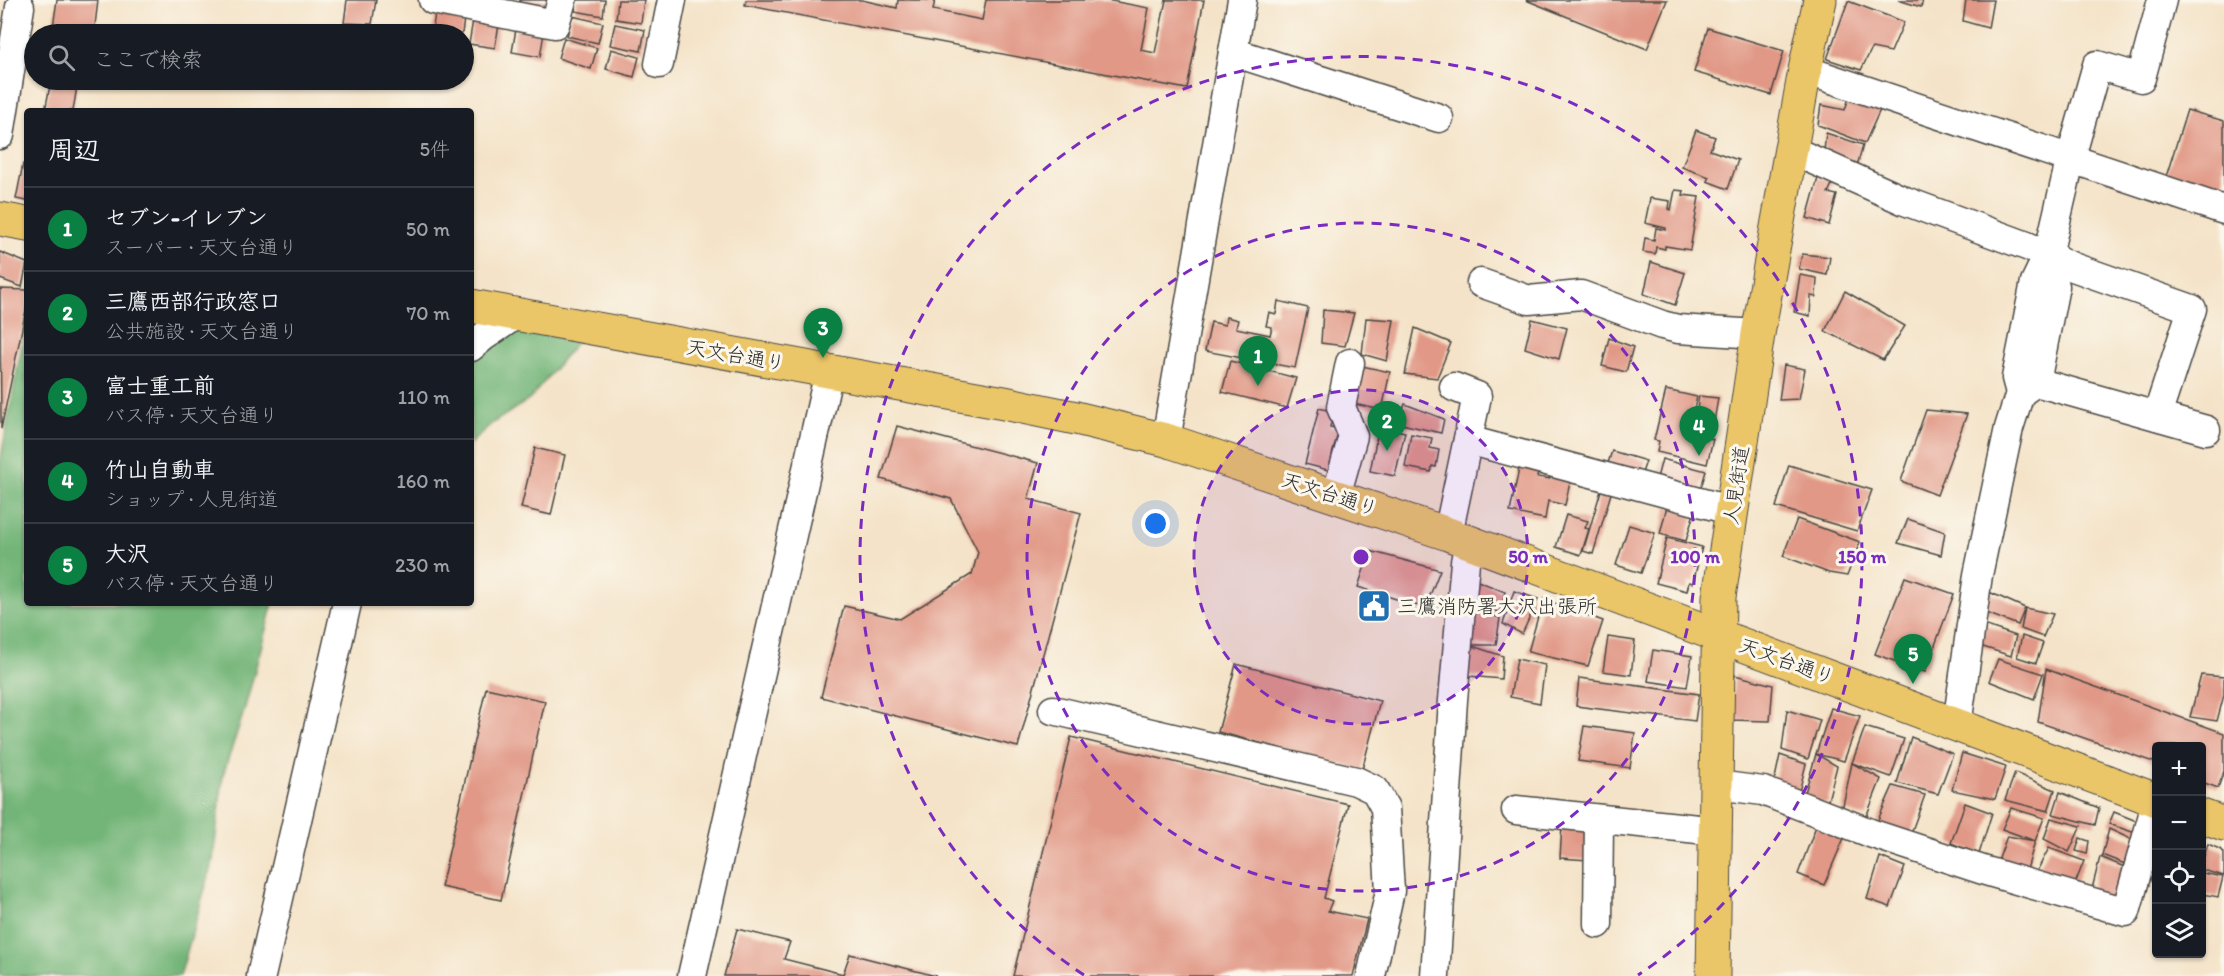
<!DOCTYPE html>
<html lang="ja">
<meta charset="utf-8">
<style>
body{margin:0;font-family:Itim,"Klee One",sans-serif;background:#20242c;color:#f1f3f6}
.controls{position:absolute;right:18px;bottom:18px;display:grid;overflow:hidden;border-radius:6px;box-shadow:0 2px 4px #0004}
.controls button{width:54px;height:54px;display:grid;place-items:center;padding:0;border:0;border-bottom:2px solid #363941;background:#171b24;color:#f1f3f6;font:30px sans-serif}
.you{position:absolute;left:1156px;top:524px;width:21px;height:21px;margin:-15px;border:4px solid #fff;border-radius:50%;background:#1a73e8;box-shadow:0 0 0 9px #1a73e833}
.badge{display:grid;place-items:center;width:39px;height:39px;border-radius:50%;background:#0b8043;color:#fff;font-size:20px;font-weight:700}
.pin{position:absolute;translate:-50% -50px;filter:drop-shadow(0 2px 3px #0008)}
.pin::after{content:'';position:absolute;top:32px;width:21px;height:18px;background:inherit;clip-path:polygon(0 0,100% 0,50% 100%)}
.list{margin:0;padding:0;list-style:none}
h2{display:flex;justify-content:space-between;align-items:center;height:78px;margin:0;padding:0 24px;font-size:26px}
h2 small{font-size:20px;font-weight:400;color:#9ea1a6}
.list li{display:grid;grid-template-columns:39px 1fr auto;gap:18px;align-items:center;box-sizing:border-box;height:84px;padding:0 24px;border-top:2px solid #363941}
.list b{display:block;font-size:22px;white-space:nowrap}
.list p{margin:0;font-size:20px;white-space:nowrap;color:#9ea1a6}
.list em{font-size:20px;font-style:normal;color:#9ea1a6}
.icon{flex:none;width:33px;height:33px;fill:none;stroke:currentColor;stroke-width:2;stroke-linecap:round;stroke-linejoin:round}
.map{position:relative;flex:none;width:2224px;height:976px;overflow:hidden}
.search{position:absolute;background:#171b24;box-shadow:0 2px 4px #0004;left:24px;top:24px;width:450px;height:66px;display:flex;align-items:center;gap:15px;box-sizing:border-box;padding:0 21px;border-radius:33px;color:#9ea1a6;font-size:22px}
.panel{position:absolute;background:#171b24;box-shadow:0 2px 4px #0004;left:24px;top:108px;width:450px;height:498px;border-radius:6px}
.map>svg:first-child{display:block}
.forest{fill:#73b578;stroke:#4f7052;stroke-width:1.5}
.building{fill:#e19886}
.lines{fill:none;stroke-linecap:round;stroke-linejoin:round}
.minor-casing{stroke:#494743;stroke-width:31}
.major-casing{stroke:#494743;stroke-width:35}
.minor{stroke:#fff;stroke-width:28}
.major{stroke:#ebc669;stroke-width:33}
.ring{fill:none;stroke:#7b2cbf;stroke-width:3;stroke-dasharray:10 8}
.labels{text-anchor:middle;stroke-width:6;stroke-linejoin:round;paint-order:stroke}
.street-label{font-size:20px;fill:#2b2b2b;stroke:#fbf7ec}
.poi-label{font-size:20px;fill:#2b2b2b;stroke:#fbf7ec;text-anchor:start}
.centre{fill:#7b2cbf;stroke:#fbf7ec;stroke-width:3}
.ring-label{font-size:18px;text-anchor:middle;font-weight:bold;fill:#7b2cbf;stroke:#fbf7ec;stroke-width:6;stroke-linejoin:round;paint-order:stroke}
</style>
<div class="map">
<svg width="2224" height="976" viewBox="0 0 2224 976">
<rect width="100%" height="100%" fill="#fbf7ec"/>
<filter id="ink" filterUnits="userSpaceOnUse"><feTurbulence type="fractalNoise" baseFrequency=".0167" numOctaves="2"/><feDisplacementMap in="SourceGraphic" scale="12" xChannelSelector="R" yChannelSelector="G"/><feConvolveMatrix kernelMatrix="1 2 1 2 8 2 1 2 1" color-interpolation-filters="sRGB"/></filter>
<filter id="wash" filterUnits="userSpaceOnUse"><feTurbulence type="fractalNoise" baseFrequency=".008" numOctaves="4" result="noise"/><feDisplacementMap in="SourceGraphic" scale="24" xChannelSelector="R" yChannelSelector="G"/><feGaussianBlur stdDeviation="1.35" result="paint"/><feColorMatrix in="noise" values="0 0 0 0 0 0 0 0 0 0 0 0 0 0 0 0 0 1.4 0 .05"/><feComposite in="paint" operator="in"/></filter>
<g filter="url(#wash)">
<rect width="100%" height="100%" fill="#f4e3c8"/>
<!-- forest -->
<g class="forest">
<polygon points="27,317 27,603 273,603 244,711 223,775 213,860 180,976 0,976 0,462"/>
<polygon points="471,323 578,340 530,399 491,424 471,443"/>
</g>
<g id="blocks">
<!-- building -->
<g class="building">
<polygon points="57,0 98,0 94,34 52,34"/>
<polygon points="347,0 376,0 372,24 344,23"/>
<polygon points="520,0 549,0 548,9 519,5"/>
<polygon points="577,0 605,0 603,16 575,11"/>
<polygon points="618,0 644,0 641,23 616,19"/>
<polygon points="746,0 862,0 897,8 898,0 935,0 933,10 982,20 986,0 1106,0 1149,8 1141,50 1155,53 1166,0 1204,0 1187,89 745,5"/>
<polygon points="1526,0 1667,0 1647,49"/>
<polygon points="1898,0 1923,0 1921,7"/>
<polygon points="1966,0 1993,0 1988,28 1963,21"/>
<polygon points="1848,1 1904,22 1891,52 1872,48 1861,70 1827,59"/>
<polygon points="435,13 464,18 462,34 432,34"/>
<polygon points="474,14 500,19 495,48 469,44"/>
<polygon points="572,16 603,23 598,43 567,36"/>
<polygon points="615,24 645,30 641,51 610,45"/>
<polygon points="1708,28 1784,51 1771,95 1694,72"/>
<polygon points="516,29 544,33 540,57 512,52"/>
<polygon points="564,38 597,48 591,69 558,58"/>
<polygon points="611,49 639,57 634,77 606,69"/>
<polygon points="51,80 78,80 73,111 45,111"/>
<polygon points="1850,95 1884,101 1865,143 1818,125 1821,105 1845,110"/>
<polygon points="2187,110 2224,121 2224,199 2165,180"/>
<polygon points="1696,130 1715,137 1710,150 1738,160 1728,189 1707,181 1709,177 1682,167"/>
<polygon points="1826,133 1863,145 1857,166 1824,151"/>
<polygon points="23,164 27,165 27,201 16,199"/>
<polygon points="1818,178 1834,180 1828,193 1837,195 1829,225 1807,218"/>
<polygon points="1675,190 1684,191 1683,195 1699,197 1690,250 1665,246 1665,249 1656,247 1655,254 1643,252 1645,238 1654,240 1656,228 1666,230 1666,228 1645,223 1650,198 1670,201 1669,209 1671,210"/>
<polygon points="0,252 27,263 22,287 0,279"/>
<polygon points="1802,254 1830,257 1827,275 1799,269"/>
<polygon points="1651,262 1685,273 1675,305 1644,294"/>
<polygon points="1800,275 1817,278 1816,297 1811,296 1810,316 1794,312"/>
<polygon points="0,289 27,290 27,305 1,429"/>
<polygon points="1845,291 1905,326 1883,360 1825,331"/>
<polygon points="1278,301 1308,308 1295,368 1205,351 1211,322 1225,325 1226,317 1238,320 1236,328 1270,335 1272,327 1266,326 1269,312 1276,314"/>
<polygon points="1323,310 1354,313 1345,346 1321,343"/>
<polygon points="1366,318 1394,320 1387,361 1362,354"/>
<polygon points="1532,319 1567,328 1559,359 1525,348"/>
<polygon points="1415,328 1451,343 1437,378 1405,374"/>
<polygon points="1609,338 1633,347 1626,372 1602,366"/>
<polygon points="1230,361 1296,378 1287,408 1222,392"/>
<polygon points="1784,365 1805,369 1799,399 1779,400"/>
<polygon points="1362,366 1390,372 1382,410 1354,404"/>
<polygon points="1666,390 1697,397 1688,433 1713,439 1707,464 1657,452 1659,441 1654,440"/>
<polygon points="1699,396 1718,398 1712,434 1694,431"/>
<polygon points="1405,404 1444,419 1441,433 1397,423"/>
<polygon points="1319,408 1334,412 1330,427 1339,429 1332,455 1336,456 1332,471 1305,464"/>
<polygon points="1926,410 1967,414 1937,495 1901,481"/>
<polygon points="897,426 1038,463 1028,499 1081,513 1018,747 821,697 844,606 900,619 972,574 978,552 951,499 881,479"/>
<polygon points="1379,426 1405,432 1395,476 1370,471"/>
<polygon points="1411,434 1432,438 1430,448 1439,450 1436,467 1432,466 1431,472 1405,467"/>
<polygon points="535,448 565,455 551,515 521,508"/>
<polygon points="1612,451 1646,461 1639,482 1605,472"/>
<polygon points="1662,459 1706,471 1699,494 1656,482"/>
<polygon points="1520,464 1539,468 1537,477 1550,479 1551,474 1571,478 1565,505 1548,501 1545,519 1510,512"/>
<polygon points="1789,465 1872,490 1857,531 1776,507"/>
<polygon points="1602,487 1612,490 1593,554 1583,551"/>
<polygon points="1667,506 1694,513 1686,541 1660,534"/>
<polygon points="1566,515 1588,521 1585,528 1589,529 1581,555 1556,547"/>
<polygon points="1797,519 1860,542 1847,576 1829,573 1783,556"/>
<polygon points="1908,519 1945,532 1941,555 1898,543"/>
<polygon points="1629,525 1655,533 1641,573 1616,565"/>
<polygon points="1667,538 1702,547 1693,583 1689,582 1687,591 1656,583"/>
<polygon points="1370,551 1440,570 1425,608 1358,587"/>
<polygon points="1905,577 1954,594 1925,672 1875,654"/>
<polygon points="1478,581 1505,592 1501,613 1476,604"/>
<polygon points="1514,591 1538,599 1522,634 1503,624"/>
<polygon points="1989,592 2025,608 2018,625 1986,613"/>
<polygon points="1543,599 1603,621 1588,666 1528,652"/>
<polygon points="2025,608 2053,614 2043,637 2021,629"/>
<polygon points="1476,609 1500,618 1496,645 1469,645"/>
<polygon points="1981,624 2016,636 2011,656 1977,645"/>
<polygon points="2022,636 2043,643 2036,663 2017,657"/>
<polygon points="1608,637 1635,641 1631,675 1603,671"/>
<polygon points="1469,645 1503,656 1501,679 1469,676"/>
<polygon points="1653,650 1692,656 1687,687 1648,681"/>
<polygon points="1517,659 1545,665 1540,703 1510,697"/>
<polygon points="1998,659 2043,674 2034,699 1989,681"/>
<polygon points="1236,664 1380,701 1362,770 1218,732"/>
<polygon points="2046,669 2224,733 2224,771 2218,788 2202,782 2202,746 2156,746 2156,763 2038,722"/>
<polygon points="1735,675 1773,685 1770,721 1729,720"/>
<polygon points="2201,675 2224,677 2224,695 2217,721 2190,717"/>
<polygon points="1579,678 1699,694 1695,721 1576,706"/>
<polygon points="486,688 545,701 501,900 441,887"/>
<polygon points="1831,708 1860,716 1844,761 1816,754"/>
<polygon points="1787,710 1820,720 1808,759 1782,750"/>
<polygon points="1584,726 1635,733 1630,768 1578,761"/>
<polygon points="1865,727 1904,739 1891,777 1852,763"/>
<polygon points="1071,737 1348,804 1324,898 1332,901 1328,911 1367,919 1353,976 1013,976"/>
<polygon points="1911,737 1953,754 1938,794 1897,783"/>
<polygon points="1962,753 2006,767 1995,799 1952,790"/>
<polygon points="1816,754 1837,766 1827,804 1804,796"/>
<polygon points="1780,755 1806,764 1799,792 1774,783"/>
<polygon points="1852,763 1881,779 1866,817 1842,810"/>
<polygon points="2015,773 2055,790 2048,811 2005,800"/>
<polygon points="1893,786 1925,795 1910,836 1877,822"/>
<polygon points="2060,792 2099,808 2095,825 2053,814"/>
<polygon points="1965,803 1992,813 1979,854 1951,843"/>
<polygon points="2011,808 2044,818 2035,841 2002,829"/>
<polygon points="2114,812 2144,824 2141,835 2109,824"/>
<polygon points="2051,818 2081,826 2069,852 2044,839"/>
<polygon points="1562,825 1589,826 1588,860 1560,858"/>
<polygon points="1816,826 1844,838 1824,885 1798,874"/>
<polygon points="2109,829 2135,841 2130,866 2102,855"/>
<polygon points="2007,836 2035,841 2027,870 1997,864"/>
<polygon points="2080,838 2089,841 2087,854 2076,851"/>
<polygon points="2208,844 2222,850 2224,853 2224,876 2202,870 2202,862"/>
<polygon points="2049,848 2084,861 2073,889 2035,875"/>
<polygon points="1880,857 1905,867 1890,907 1867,899"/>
<polygon points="2100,857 2127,868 2118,902 2091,893"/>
<polygon points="2202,873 2223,877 2218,897 2202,894"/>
<polygon points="737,929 790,942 784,959 843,974 850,954 936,976 724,976"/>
</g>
</g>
</g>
<g filter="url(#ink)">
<use href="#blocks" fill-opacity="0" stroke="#494743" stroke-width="1.5"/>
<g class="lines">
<defs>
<g id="minor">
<polyline points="433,0 555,24 562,0"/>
<polyline points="1233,52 1439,118"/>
<polyline points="659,64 672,0"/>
<polyline points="1805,70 2224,210"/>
<polyline points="0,135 20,7"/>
<polyline points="1791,150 1905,201 2027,246 2073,267 2192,309 2157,416"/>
<polyline points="1481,283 1529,300 1581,295 1662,325 1678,329 1758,334"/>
<polyline points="471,347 483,337 517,314"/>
<polyline points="2036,382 2055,286 2051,272"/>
<polyline points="2020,393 2036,382 2206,430"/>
<polyline points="1166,440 1242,0"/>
<polyline points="1468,440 1733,511"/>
<polyline points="1336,496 1353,436 1341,407 1350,363"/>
<polyline points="1448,534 1477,396 1454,387"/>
<polyline points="1053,710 1356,781 1375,790 1385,808 1390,891 1371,976"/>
<polyline points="1957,725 1978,575 2009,428 2020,393 2016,378 2035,282 2048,255 2071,157 2097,65 2141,78 2162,0"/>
<polyline points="1717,785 1763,791 1873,834 1986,871 2126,912 2156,804"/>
<polyline points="1516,810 1717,831"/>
<polyline points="1598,924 1599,819"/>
<polyline points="261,976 347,603"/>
<polyline points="692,976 829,372"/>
<polyline points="1435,976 1453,700 1465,562 1469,542"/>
</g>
<g id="major">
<polyline points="0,219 27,224"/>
<polyline points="471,306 1004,403 1076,418 1166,440 1448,534 2156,800"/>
<polyline points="2202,816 2224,824"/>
<polyline points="1713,976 1719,597 1758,334 1805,70 1820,0"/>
</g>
</defs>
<!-- minor casing -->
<use href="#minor" class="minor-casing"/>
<!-- major casing -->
<use href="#major" class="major-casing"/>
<!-- minor -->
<use href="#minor" class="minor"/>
<!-- major -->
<use href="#major" class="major"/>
</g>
</g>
<!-- distance rings -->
<circle cx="1361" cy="557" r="167" fill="#7b2cbf" fill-opacity=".12"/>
<g class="ring">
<circle cx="1361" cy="557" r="167"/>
<circle cx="1361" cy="557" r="334"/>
<path d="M1084 975A501 501 0 1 1 1638 975"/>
</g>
<!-- icons -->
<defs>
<symbol id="civic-square" viewBox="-11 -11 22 22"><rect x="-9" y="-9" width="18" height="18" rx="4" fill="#1f6fb2" stroke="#fbf7ec"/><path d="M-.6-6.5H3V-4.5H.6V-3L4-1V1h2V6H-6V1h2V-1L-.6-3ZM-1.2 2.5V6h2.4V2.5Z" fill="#fff"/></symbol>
</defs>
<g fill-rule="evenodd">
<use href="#civic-square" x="1355" y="587" width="38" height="38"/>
</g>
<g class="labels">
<!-- street labels -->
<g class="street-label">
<text transform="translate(736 355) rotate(10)" y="7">天文台通り</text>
<text transform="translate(1736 485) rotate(-82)" y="7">人見街道</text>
<text transform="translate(1330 494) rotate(18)" y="7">天文台通り</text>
<text transform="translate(1787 661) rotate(20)" y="7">天文台通り</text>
</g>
<!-- poi labels -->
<g class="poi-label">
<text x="1397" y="613">三鷹消防署大沢出張所</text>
</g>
</g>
<circle cx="1361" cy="557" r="9" class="centre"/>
<g class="ring-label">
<text x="1528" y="563">50 m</text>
<text x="1695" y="563">100 m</text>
<text x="1862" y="563">150 m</text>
</g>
</svg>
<div class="controls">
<button>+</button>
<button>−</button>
<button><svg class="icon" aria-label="locate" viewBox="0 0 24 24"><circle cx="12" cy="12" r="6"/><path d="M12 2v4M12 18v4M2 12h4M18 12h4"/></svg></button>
<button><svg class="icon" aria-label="layers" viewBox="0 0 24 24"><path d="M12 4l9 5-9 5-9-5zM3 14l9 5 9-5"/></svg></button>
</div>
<div class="you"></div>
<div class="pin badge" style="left:1258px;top:386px">1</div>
<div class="pin badge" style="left:1387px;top:451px">2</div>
<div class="pin badge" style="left:823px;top:358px">3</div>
<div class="pin badge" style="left:1699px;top:456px">4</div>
<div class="pin badge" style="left:1913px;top:684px">5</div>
<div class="search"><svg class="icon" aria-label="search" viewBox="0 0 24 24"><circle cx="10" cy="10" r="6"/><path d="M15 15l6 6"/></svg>ここで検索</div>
<section class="panel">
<h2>周辺<small>5件</small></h2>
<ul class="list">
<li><span class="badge">1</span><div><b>セブン-イレブン</b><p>スーパー · 天文台通り</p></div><em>50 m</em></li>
<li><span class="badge">2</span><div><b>三鷹西部行政窓口</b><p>公共施設 · 天文台通り</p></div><em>70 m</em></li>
<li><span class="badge">3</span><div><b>富士重工前</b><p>バス停 · 天文台通り</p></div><em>110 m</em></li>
<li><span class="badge">4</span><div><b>竹山自動車</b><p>ショップ · 人見街道</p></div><em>160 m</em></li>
<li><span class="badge">5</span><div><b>大沢</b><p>バス停 · 天文台通り</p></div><em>230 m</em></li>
</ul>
</section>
</div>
